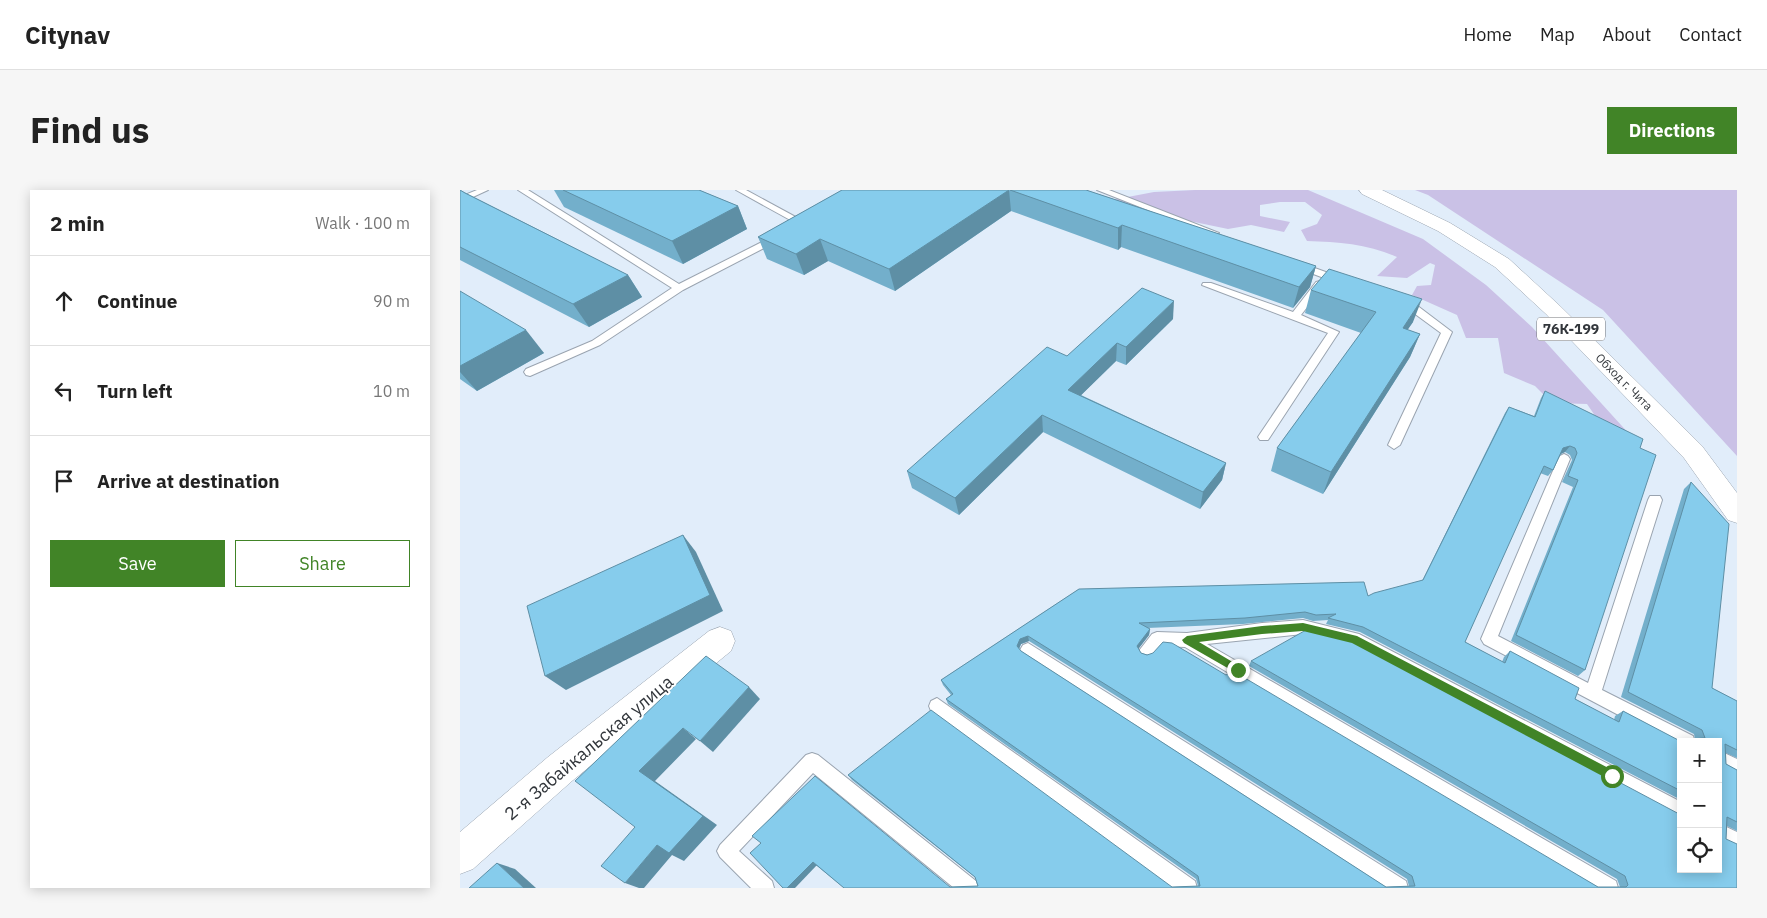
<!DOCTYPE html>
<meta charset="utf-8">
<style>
body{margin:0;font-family:"IBM Plex Sans",sans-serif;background:#f6f6f6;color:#222}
.controls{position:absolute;right:15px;bottom:15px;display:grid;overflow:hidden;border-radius:0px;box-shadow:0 2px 12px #0003}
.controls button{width:45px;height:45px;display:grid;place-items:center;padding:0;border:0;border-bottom:1px solid #e0e0e0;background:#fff;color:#222;font:25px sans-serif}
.stop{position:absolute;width:15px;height:15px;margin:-11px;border:4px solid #418427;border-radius:50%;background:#fff}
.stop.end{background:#418427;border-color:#fff;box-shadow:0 1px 5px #0008}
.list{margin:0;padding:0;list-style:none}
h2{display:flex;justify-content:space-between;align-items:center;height:65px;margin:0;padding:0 20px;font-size:21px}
h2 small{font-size:16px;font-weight:400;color:#767676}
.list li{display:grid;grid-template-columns:32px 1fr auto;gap:15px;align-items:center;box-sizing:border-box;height:90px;padding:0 20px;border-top:1px solid #e0e0e0}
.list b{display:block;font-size:19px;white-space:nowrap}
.list em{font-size:16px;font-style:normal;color:#767676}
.actions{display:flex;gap:10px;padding:15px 20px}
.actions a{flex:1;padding:11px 0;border:1px solid #418427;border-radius:0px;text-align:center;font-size:18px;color:#418427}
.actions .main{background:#418427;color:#fff}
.icon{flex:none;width:28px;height:28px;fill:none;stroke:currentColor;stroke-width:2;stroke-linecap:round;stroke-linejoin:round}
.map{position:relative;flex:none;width:1277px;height:698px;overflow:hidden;border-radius:0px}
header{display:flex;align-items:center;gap:30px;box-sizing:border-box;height:70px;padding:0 25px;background:#fff;border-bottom:1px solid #e0e0e0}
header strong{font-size:24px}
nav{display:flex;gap:28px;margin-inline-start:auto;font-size:18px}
.intro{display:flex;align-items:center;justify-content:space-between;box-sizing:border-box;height:120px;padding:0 30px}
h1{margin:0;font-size:35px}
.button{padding:12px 22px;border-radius:0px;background:#418427;color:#fff;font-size:18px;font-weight:700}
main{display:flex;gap:30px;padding:0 30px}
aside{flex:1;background:#fff;border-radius:0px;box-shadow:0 2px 12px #0003}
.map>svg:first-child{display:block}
.green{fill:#cac1e6}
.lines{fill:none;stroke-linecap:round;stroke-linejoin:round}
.service-casing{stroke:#9aa4b0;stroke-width:2}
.minor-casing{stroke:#9aa4b0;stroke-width:1}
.trunk-casing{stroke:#9aa4b0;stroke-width:1}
.service{fill:#fff;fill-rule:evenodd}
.minor{fill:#fff;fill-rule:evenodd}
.trunk{fill:#fff;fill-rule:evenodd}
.wall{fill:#73afcb;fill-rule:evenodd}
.shaded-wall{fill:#5e8fa5}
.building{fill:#86ccec;stroke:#5e8fa5;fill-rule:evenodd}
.route{fill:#418427}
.labels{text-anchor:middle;stroke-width:4;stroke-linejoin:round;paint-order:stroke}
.far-street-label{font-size:12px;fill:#32363b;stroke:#fff}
.shield{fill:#fff;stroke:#707276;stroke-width:1}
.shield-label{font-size:14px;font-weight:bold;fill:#32363b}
.near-street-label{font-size:18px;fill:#32363b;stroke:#fff}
</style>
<header>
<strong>Citynav</strong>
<nav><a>Home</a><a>Map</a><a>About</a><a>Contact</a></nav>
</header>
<div class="intro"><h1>Find us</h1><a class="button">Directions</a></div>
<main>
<aside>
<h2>2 min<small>Walk · 100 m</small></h2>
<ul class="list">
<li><svg class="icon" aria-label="ahead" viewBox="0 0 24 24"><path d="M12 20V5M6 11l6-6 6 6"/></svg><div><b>Continue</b></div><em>90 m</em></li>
<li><svg class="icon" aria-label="left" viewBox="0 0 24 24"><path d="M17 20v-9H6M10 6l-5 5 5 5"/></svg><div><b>Turn left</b></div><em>10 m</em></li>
<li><svg class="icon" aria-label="arrive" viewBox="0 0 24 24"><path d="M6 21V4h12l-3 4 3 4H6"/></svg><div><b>Arrive at destination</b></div></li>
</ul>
<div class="actions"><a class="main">Save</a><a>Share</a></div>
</aside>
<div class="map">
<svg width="1277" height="698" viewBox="0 0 1277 698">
<rect width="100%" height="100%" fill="#e1edfa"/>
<!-- green -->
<g class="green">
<path d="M735,0H848L963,49L1026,95L1072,137L1171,246L1142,236L1127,214L1092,213L1075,196L1044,183L1038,148H1006L997,125L952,105L957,96L971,95L975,75L970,73L947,88L917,86L937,67C908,54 879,52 847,51L841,40L857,34L862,25L845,12H820L800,15V26L830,32L824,42L791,35L768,39L691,23L652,10L694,2Z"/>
<polygon points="955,0 1277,0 1277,266 1143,120 968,5"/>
</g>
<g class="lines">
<defs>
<g id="service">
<polygon points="17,0 28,0 0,13 0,7"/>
<polygon points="58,0 68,0 219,94 300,53 332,31 276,0 286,0 343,31 306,57 223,100 140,155 70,186 66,185 64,182 66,179 132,151 212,98"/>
<polygon points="637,0 649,0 759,43 754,46 751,45"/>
<polygon points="838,72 885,89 886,91 885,93 877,93 835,77 835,73"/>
<polygon points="860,91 865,94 841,125 879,142 808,250 800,250 798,247 800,244 868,143 742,95 743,93 751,93 833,122 856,92"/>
<polygon points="941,111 959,117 992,142 940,255 934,259 928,255 981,143 951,121 936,114"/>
<polygon points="1104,264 1108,266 1110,269 1038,446 1128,493 1188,310 1190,306 1200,306 1202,310 1142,500 1233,546 1235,552 1221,552 1221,558 1024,454 1021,449 1098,269 1100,266"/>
<polygon points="843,430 899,444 1221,612 1221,631 891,455 843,444 747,454 1156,691 1158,698 1131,698 725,457 701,456 691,467 686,469 681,467 678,462 692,444 697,442 727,443 802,433"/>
<polygon points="568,453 946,691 948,698 922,698 563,465 560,460 563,455"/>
<polygon points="477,508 735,691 737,698 712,698 471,521 469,516 471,511"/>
<polygon points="1258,560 1277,569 1277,587 1258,577"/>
<polygon points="352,563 358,565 516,691 518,698 494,698 353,583 279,661 312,691 314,698 291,698 260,667 257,661 260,655 346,565"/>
<polygon points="1258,633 1277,642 1277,661 1258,652"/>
</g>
<polygon id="minor" points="260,437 271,441 275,451 271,461 112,591 13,679 0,684 0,642 88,567 249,441"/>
<polygon id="trunk" points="899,0 922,0 990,33 1049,69 1100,116 1242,256 1277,303 1277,333 1268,330 1224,268 1086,124 1035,77 978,41 902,4"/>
</defs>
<!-- service casing -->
<use href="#service" class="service-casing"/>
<!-- minor casing -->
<use href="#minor" class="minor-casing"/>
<!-- trunk casing -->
<use href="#trunk" class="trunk-casing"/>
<!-- service -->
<use href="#service" class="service"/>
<!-- minor -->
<use href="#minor" class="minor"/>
<!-- trunk -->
<use href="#trunk" class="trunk"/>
</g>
<!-- wall -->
<g class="wall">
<polygon points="0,0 168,85 182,107 129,137 0,70"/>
<polygon points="94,0 239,0 278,16 287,39 223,74 104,17"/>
<polygon points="382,0 626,0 856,76 850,97 833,118 661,57 658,60 551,21 435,101 368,71 344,85 307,69 298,47"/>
<polygon points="851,100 953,132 947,140 960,144 950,167 863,304 811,281 817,258 901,143 845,123"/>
<polygon points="0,101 84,163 17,201 0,189"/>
<polygon points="713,129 666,175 656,171 621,205 766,273 762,290 740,319 583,242 499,325 452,298 447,281 607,166"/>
<path d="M1085,201L1180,258L1125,480L1118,486L1051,451L1113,297L1102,292L1112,270L1110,265L1105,262L1101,264L1093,280L1088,286L1080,283L1005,452L1042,472L1044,467L1050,461L1115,509L1154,530L1155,526L1163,521L1221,552V610L900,442L866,434L868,430L853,431L843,428L783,434L687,438L690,439L689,445L678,459L681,463L766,485L1138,697H1160L1157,689L789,476L791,471L1221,679L1258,552H1227L1231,549H1235L1234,544L1161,507L1224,299L1231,292L1252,498L1277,511V568L1266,563V574L1277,580V641L1267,636L1266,649L1277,698H384L357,676L290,663L490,697L518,696L516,688L392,590L388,585L712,697L738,696L736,689L488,514L486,509L491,505L483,495L481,490L619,399L908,406L962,391L1045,223L1049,217L1074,226L1081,208ZM569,451L947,689L949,696L926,697L561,461L559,459L561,454Z"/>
</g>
<!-- shaded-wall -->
<g class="shaded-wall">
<polygon points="549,0 551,21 435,101 429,79"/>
<polygon points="278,16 287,39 223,74 212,51"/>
<polygon points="662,35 661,57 658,60 658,38"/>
<polygon points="360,49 368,71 344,85 336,64"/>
<polygon points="856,76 850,97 833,118 839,97"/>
<polygon points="168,85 182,107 129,137 113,114"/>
<polygon points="962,109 953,132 933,161 943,138"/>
<polygon points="714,111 713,129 666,175 666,157"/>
<polygon points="66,140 84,163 17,201 0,182 0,176"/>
<polygon points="960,144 950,167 863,304 871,282"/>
<polygon points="657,153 656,171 609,217 608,200"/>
<polygon points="582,225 583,242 499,325 495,308"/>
<polygon points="1110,256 1105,262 1098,265 1103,258"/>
<polygon points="766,273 762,290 740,319 743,302"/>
<polygon points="223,345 236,362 263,421 106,500 85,486"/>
<polygon points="690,439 689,445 676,462 677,456"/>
<polygon points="568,446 569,451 561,454 558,461 557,456 560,449"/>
<polygon points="289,497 300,509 253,562 240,551"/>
<polygon points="223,538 236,549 195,591 257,635 224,671 212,665 184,698 179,698 165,693 197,655 179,581"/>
<polygon points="353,672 357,675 335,698 327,698"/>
<polygon points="37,673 55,679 76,698 64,698"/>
</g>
<!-- building -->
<g class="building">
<polygon points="0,0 5,3 168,85 113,114 0,57"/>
<polygon points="103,0 239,0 278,16 212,51"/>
<polygon points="382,0 549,0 429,79 360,49 336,64 298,47"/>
<polygon points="550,0 626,0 856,76 839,97 662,35 658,38"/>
<polygon points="869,79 962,109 943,138 960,144 871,282 817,258 916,122 851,100"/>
<polygon points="682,98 714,111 666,157 657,153 608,200 766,273 743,302 582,225 495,308 447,281 587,157 607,166"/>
<polygon points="0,101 66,140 0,176"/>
<path d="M1085,201L1183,249L1180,258L1196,265L1125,480L1056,445L1118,290L1108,286L1117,263L1115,258L1110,256L1103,258L1093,280L1084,276L1005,452L1045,473L1050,461L1119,498L1115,509L1159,532L1163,521L1222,552H1221V601L903,437L868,428L876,424L856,425L845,422L785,428L679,433L690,439L677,456L681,463L687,465L693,463L703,452L712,453L766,485L773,481L1138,697H1166L1168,695L1165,686L791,471L846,440L894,451L1221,625V679H1258V552H1231V549L1245,548L1242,540L1168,502L1231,292L1269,334L1252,498L1277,511V560L1265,554L1266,574L1277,580V632L1267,627L1266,649L1277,654V698H384L353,672L327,698H323L290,663L301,653L292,646L355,586L490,697L518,696L515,687L388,585L471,520L712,697L740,696L738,686L486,509L493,504L481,490L619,399L904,392L908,406L914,403L963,390L1049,217L1075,227ZM568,446L952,686L955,696L926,697L561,461L557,456L560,449Z"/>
<polygon points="223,345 250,405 85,486 67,416"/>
<polygon points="246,466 289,497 240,551 223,538 179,581 243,626 209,663 197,655 165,693 141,676 175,637 115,591"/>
<polygon points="37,673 64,698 9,698"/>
</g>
<!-- route -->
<polygon class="route" points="843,433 897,446 1156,582 1156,589 1148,589 892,453 843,441 802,444 739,452 781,477 782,480 778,484 724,453 722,450 727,446 802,436"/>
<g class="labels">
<!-- far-street labels -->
<g class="far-street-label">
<text transform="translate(1164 192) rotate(45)" y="4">Обход г. Чита</text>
</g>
<!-- shield labels -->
<rect class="shield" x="1077" y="127.5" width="68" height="23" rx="4"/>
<g class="shield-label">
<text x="1111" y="144">76К-199</text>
</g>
<!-- near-street labels -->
<g class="near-street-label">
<text transform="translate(129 558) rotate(-40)" y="6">2-я Забайкальская улица</text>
</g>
</g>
</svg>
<div class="controls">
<button>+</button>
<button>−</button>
<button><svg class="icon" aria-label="locate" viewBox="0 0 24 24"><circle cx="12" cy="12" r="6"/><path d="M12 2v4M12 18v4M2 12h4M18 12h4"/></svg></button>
</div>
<div class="stop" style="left:1152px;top:586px"></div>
<div class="stop end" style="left:778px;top:480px"></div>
</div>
</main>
